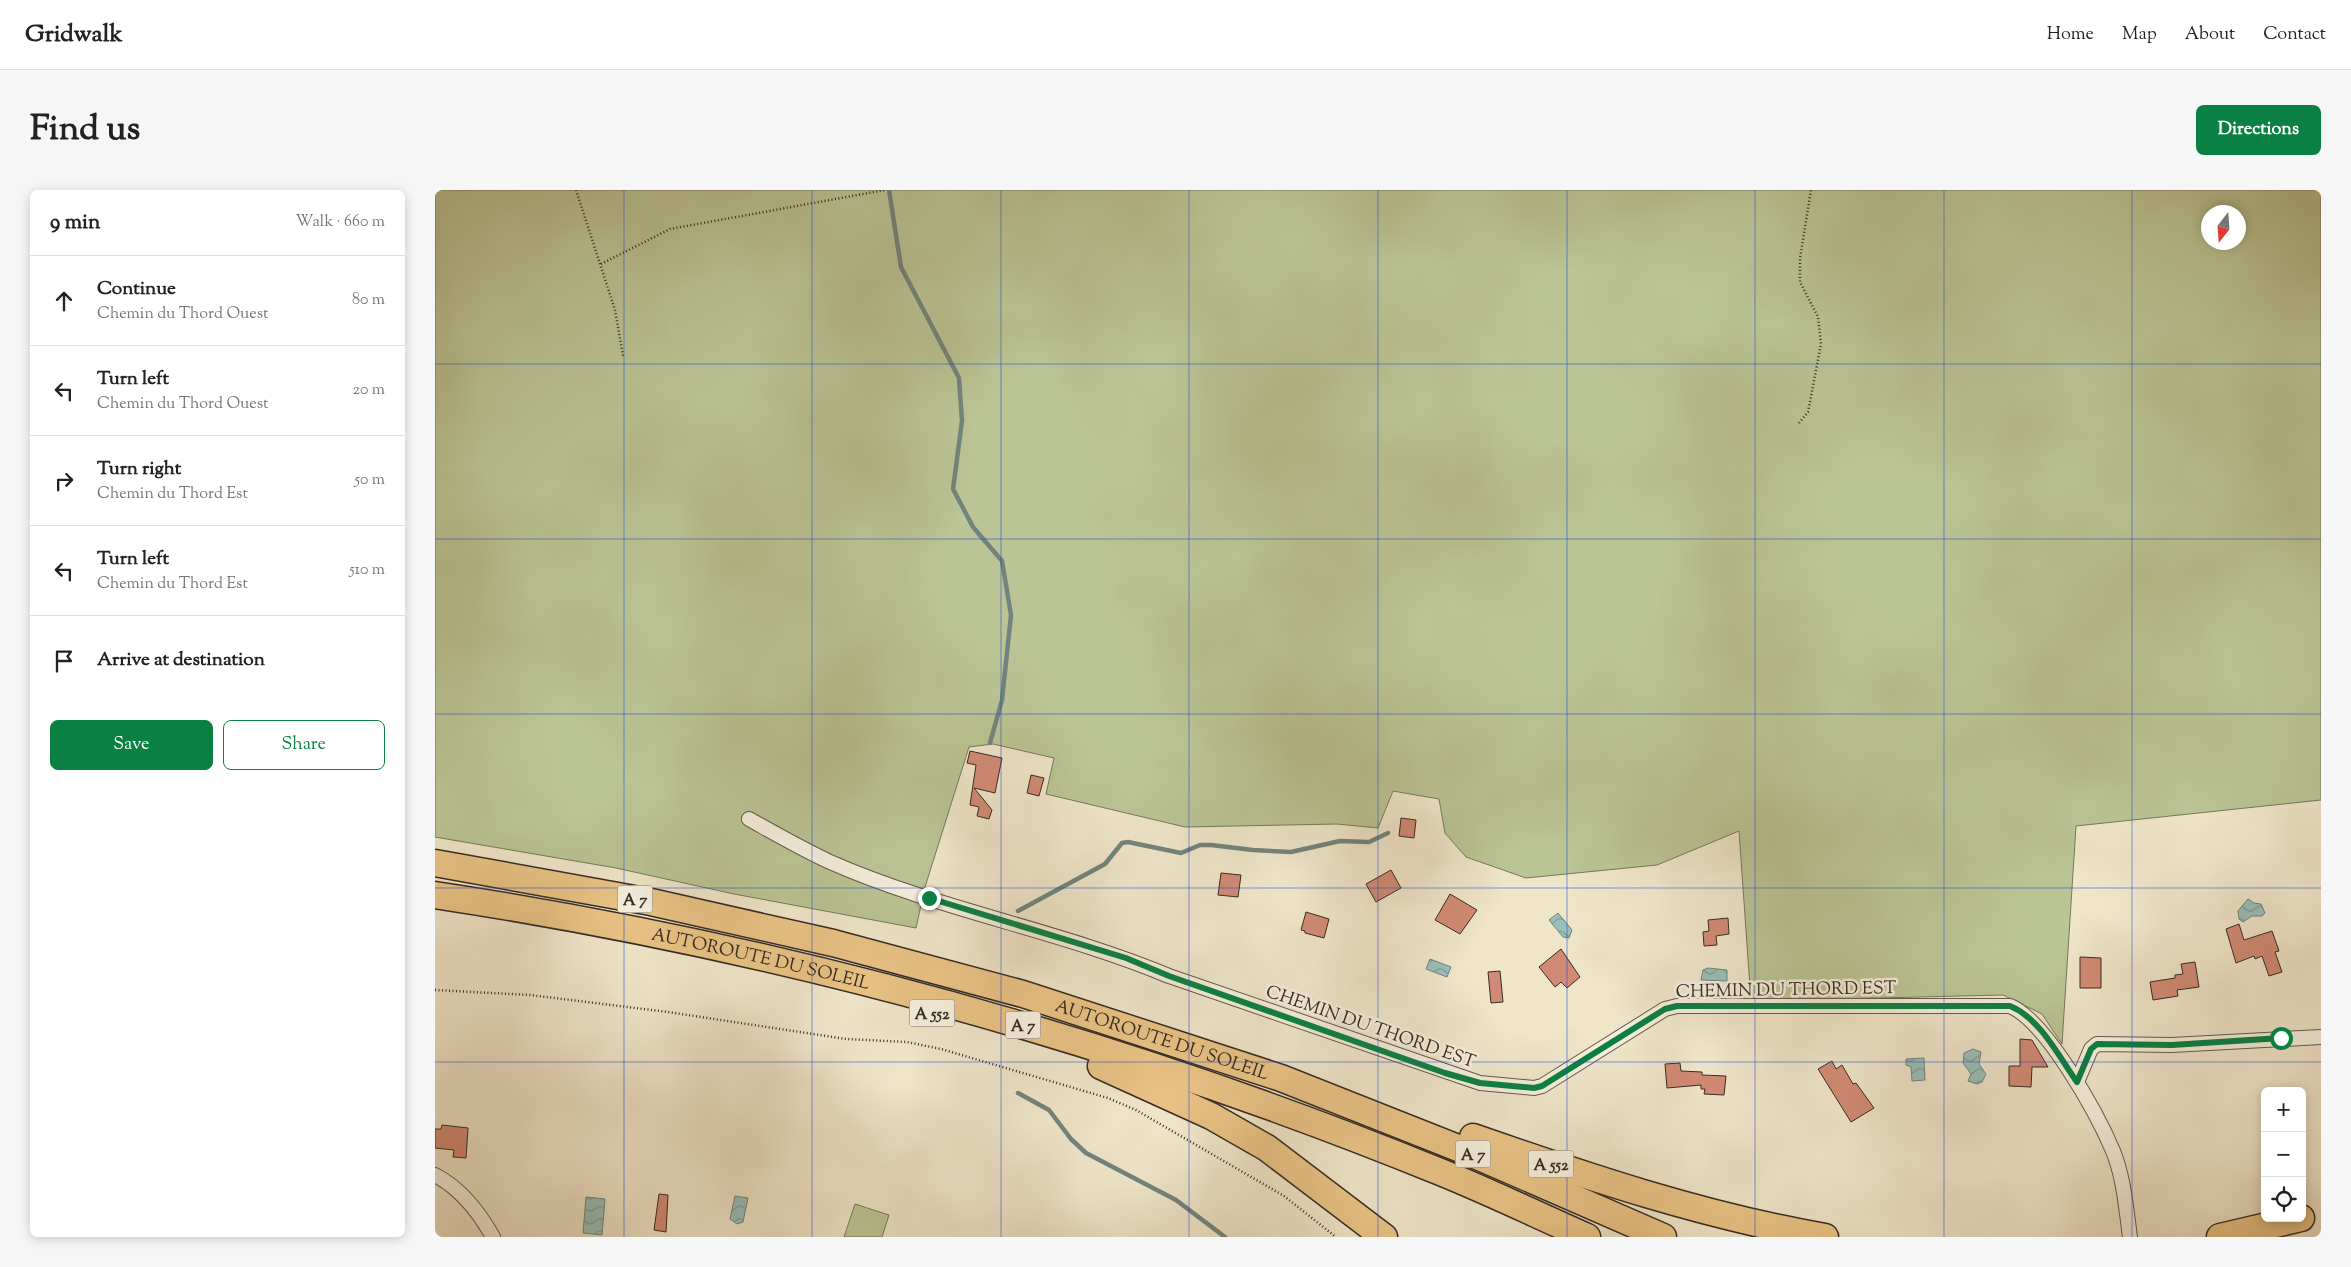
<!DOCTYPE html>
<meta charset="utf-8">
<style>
body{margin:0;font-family:"Sorts Mill Goudy",serif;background:#f6f6f6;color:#222}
.controls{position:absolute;right:15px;bottom:15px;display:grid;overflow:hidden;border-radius:8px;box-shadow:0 2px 12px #0003}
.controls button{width:45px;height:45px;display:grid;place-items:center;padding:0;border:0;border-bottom:1px solid #e0e0e0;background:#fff;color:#222;font:25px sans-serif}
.compass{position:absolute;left:1766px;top:15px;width:45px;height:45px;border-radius:50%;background:#fff;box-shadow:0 2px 12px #0003;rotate:197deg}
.stop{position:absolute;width:15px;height:15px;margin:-11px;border:4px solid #0b8043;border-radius:50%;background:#fff}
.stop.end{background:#0b8043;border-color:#fff;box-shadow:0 1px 5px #0008}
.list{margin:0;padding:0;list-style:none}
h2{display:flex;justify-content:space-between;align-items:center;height:65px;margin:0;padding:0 20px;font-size:21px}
h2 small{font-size:16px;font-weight:400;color:#767676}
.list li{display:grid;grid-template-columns:32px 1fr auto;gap:15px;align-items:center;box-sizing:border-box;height:90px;padding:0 20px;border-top:1px solid #e0e0e0}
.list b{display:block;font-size:19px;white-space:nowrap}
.list p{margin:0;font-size:16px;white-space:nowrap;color:#767676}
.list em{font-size:16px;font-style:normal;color:#767676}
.actions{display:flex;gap:10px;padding:15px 20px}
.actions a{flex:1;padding:11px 0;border:1px solid #0b8043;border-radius:8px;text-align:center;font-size:18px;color:#0b8043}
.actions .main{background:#0b8043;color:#fff}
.icon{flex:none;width:28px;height:28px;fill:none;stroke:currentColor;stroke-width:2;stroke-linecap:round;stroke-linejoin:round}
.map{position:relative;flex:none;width:1886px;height:1047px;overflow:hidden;border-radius:8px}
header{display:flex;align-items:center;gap:30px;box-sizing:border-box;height:70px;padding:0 25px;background:#fff;border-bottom:1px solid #e0e0e0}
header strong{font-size:24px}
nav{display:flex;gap:28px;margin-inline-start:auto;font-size:18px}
.intro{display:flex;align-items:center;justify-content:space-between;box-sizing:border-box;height:120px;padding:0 30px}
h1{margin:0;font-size:35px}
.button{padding:12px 22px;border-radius:8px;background:#0b8043;color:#fff;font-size:18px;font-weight:700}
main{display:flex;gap:30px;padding:0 30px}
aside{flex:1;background:#fff;border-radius:8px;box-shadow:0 2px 12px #0003}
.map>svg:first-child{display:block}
.green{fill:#bbc495;stroke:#78785c;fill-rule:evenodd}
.water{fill:url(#water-waves);stroke:#72847d}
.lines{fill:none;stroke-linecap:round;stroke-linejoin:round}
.stream{stroke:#72847d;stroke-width:4.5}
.building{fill:#d18a75;stroke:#362c24}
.street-casing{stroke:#645a4d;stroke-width:16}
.highway-casing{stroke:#362c24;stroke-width:29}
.path{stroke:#362c24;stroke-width:2.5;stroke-dasharray:1 2.5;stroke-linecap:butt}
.street{stroke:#f5eedc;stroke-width:14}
.highway{stroke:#e8c284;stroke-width:26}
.route{stroke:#0b8043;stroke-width:6}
.grid{fill:none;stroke:#1d4ed8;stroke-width:1;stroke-opacity:0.55}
.labels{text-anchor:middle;stroke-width:5;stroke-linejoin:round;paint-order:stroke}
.shield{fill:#f5eedc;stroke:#6f665b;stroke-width:1}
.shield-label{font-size:16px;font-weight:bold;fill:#362c24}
.street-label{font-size:18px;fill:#362c24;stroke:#f5eedc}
</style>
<header>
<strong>Gridwalk</strong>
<nav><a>Home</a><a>Map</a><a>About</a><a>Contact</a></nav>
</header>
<div class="intro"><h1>Find us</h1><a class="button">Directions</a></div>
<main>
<aside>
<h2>9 min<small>Walk · 660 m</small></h2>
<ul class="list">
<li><svg class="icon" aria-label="ahead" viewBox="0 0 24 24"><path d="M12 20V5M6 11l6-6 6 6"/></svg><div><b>Continue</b><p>Chemin du Thord Ouest</p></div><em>80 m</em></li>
<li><svg class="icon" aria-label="left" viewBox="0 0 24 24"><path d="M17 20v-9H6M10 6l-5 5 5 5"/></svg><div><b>Turn left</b><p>Chemin du Thord Ouest</p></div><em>20 m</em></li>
<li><svg class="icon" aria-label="right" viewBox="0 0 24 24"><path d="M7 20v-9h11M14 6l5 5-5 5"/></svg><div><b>Turn right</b><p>Chemin du Thord Est</p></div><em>50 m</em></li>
<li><svg class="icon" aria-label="left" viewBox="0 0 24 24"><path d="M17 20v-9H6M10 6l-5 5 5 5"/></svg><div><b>Turn left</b><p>Chemin du Thord Est</p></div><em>510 m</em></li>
<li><svg class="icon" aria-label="arrive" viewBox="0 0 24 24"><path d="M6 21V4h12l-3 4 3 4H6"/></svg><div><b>Arrive at destination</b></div></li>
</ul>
<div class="actions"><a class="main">Save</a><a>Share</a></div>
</aside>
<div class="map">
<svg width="1886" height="1047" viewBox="0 0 1886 1047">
<defs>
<pattern id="water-waves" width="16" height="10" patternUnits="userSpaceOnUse" patternTransform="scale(1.25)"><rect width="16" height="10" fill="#9abfb9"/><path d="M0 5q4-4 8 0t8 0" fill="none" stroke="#7e9b96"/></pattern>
</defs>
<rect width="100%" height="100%" fill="#efe5c9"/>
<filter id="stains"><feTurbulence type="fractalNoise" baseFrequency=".004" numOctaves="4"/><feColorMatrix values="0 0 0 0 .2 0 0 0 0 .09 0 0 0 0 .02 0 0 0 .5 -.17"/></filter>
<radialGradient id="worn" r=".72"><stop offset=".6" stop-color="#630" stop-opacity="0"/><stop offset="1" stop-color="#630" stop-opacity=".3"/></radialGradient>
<!-- green -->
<g class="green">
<path d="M0,0H1886V610L1641,636L1627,854L1607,824L1568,805L1316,811L1304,641L1222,675L1091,688L1031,667L1010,643L1004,609L958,601L943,638L902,634L750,637L611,604L619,568L558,554L534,557L490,697L481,738L299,704L181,678L0,647ZM1774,22H1804V52H1774Z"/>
<polygon points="420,1014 454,1025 447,1047 409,1047"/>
</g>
<!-- water -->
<g class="water">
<polygon points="1813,709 1819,713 1826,714 1830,723 1827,726 1817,726 1808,732 1804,729 1803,721"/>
<polygon points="1123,723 1137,740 1134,748 1128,747 1114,730"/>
<polygon points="995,769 1016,777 1012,787 991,779"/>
<polygon points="1273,778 1292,780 1292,791 1266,790 1268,780"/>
<polygon points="1538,859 1546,862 1544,874 1551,884 1547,892 1542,894 1533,891 1536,884 1528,873 1529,863"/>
<polygon points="1489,868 1490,890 1477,891 1476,877 1471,875 1471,869"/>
<polygon points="300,1006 313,1008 308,1032 302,1034 295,1029"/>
<polygon points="151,1007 170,1009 167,1045 148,1043"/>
</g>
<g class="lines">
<!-- stream -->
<g class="stream">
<polyline points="454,0 466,77 524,188 527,231 518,299 538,337 567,371 576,425 567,510 555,553"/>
<polyline points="583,721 670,674 687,653 693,652 746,663 765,655 776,655 818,660 856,662 905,651 934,652 953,643"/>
<polyline points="583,903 614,920 636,949 651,963 741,1010 790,1047"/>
</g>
</g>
<!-- building -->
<g class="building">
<polygon points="535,561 567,568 560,603 539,598 557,620 554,629 542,626 544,617 535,615 541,575 532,573"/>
<polygon points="596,585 609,588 604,606 592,603"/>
<polygon points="966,628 981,630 979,648 964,646"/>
<polygon points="956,680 966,698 941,712 931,694"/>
<polygon points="786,683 806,685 803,707 783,705"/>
<polygon points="1015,704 1042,720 1025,744 1000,730"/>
<polygon points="871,722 894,729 889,748 870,743 870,741 866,740"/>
<polygon points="1293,728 1294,744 1281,746 1282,755 1269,756 1268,742 1274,741 1273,730"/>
<polygon points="1804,734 1809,750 1837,741 1844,761 1840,762 1847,782 1834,786 1827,766 1820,769 1819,766 1801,773 1791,739"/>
<polygon points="1126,759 1145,787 1132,798 1126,792 1120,797 1104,777"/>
<polygon points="1645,767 1666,768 1666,798 1645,798"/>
<polygon points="1760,772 1764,797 1742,800 1743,806 1718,810 1715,792 1740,788 1740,785 1748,784 1746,774"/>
<polygon points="1065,781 1068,812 1056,813 1053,782"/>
<polygon points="1585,849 1597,850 1613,877 1597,877 1596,897 1574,896 1574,876 1585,876"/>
<polygon points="1397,871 1401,879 1407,875 1418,894 1421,893 1439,918 1416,932 1383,879"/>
<polygon points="1245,873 1246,881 1267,882 1267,885 1291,886 1289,905 1269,904 1270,899 1266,899 1266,895 1232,898 1230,874"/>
<polygon points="7,935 33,938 31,968 18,967 19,960 0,958 0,939 6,939"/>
<polygon points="224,1004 233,1005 231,1042 219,1040"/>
</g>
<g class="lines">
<defs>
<g id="street">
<path d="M314,629C341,644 367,659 395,672C504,720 624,740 734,786L1045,893L1099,898L1107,896L1230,819L1242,816H1575C1611,831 1662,923 1678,961C1689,988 1691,1018 1695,1047"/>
<polyline points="1642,892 1656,859 1662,854 1737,855 1886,847"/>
<path d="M0,985C25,998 44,1022 58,1047"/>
</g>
<g id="highway">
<path id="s1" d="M0,673L216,712L398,753L588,804L846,888L1033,962L1228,1047"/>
<path id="s2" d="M0,705C343,757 681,850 1003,981C1053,1001 1102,1025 1152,1047"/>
<polyline points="666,876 776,926 832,958 949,1047"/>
<path d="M1038,947C1153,987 1269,1026 1390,1047"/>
<polyline points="1785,1047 1866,1028"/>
</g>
</defs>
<!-- street casing -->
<use href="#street" class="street-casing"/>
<!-- highway casing -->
<use href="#highway" class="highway-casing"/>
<!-- path -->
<g class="path">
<polyline points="141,0 180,120 188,166"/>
<polyline points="166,74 235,39 450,0"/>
<polyline points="1364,233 1373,222 1386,154 1383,127 1365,92 1365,68 1376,0"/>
<polyline points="0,800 95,805 233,822 411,849 472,852 506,859 673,908 701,920 849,1006 901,1047"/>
</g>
<!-- street -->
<use href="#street" class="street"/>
<!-- highway -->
<use href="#highway" class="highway"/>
</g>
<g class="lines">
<!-- route -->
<path class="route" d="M494,708L691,768L734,786L1010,883L1045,893L1099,898L1107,896L1230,819L1242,816H1575C1605,828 1624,867 1642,892L1656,859L1662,854L1737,855L1846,848"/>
</g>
<!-- grid -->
<path class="grid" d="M189,0V1047M377,0V1047M566,0V1047M754,0V1047M943,0V1047M1132,0V1047M1320,0V1047M1509,0V1047M1697,0V1047M0,174H1886M0,349H1886M0,524H1886M0,698H1886M0,872H1886"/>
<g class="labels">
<!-- shield labels -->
<g class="shield">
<rect x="182.5" y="695.5" width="35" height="27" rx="4"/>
<rect x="474.5" y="809.5" width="45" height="27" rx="4"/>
<rect x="570.5" y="821.5" width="35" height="27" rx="4"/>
<rect x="1020.5" y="950.5" width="35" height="27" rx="4"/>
<rect x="1093.5" y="960.5" width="45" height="27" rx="4"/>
</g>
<g class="shield-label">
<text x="200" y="715">A 7</text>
<text x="497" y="829">A 552</text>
<text x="588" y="841">A 7</text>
<text x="1038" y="970">A 7</text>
<text x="1116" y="980">A 552</text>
</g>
<!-- street labels -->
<g class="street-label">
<text dy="6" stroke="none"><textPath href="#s2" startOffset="332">AUTOROUTE DU SOLEIL</textPath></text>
<text transform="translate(1351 799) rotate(-1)" y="6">CHEMIN DU THORD EST</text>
<text transform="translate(936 836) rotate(19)" y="6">CHEMIN DU THORD EST</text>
<text dy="6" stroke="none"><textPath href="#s1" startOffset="749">AUTOROUTE DU SOLEIL</textPath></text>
</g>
</g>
<rect width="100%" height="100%" filter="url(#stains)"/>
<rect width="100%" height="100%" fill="url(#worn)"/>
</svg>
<div class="controls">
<button>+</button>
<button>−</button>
<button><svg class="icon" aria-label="locate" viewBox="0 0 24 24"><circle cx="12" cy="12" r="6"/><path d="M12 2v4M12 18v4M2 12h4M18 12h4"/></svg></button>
</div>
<svg class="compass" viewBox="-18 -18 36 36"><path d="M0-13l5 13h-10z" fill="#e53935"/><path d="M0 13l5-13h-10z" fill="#767676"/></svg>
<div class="stop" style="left:1846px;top:848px"></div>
<div class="stop end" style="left:494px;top:708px"></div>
</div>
</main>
